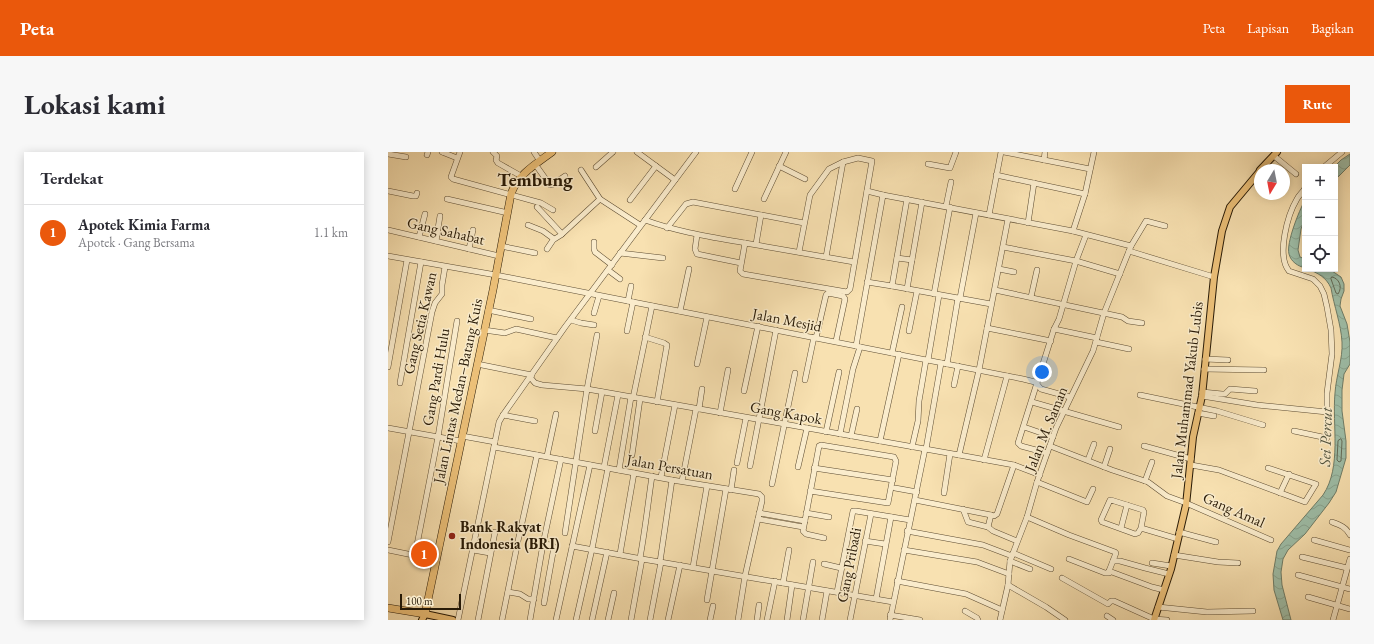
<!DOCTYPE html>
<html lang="id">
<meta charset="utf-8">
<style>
body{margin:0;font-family:"EB Garamond",serif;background:#f7f7f7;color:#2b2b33}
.controls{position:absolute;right:12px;top:12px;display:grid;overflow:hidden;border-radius:0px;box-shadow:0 2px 10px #0003}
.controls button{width:36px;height:36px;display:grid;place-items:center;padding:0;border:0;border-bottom:1px solid #e1e1e2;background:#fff;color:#2b2b33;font:20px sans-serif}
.compass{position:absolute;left:866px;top:12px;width:36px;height:36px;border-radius:50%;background:#fff;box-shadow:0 2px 10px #0003;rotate:190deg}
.scale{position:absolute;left:12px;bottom:10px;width:61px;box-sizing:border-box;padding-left:4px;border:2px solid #291b07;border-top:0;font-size:11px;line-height:14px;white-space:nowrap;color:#291b07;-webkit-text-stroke:3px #faeccc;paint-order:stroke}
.you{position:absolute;left:654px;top:220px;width:14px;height:14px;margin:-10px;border:3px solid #fff;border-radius:50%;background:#1a73e8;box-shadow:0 0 0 6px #1a73e833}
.badge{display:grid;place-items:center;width:26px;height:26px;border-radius:50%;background:#ea580c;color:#fff;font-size:13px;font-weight:700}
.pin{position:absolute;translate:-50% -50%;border:2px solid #fff;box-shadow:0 1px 4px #0006}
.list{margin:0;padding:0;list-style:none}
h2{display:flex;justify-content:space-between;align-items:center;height:52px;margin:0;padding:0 16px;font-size:17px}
h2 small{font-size:13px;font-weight:400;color:#7c7c81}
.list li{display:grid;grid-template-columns:26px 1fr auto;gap:12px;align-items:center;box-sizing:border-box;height:56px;padding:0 16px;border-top:1px solid #e1e1e2}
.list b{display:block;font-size:15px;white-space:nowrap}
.list p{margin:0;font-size:13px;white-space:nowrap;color:#7c7c81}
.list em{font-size:13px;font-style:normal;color:#7c7c81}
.icon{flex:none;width:22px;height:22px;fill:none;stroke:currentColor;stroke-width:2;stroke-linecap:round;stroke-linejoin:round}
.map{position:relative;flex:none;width:962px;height:468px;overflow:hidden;border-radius:0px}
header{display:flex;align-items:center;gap:24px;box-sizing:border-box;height:56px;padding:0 20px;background:#ea580c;color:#fff}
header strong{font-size:19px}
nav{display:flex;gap:22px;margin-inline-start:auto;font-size:14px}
.intro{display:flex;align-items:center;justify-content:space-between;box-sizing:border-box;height:96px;padding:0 24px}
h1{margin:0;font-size:28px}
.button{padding:10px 18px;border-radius:0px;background:#ea580c;color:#fff;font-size:14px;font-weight:700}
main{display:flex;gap:24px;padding:0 24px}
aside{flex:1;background:#fff;border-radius:0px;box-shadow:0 2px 10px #0003}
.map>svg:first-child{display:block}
.water{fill:url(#water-waves);stroke:#6f7d68}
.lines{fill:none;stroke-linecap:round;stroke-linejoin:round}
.shore{stroke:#646c58;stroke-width:1}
.minor-casing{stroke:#5d4c32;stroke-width:6}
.major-casing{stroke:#291b07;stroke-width:8}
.highway-casing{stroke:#291b07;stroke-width:8}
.minor{stroke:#faeccc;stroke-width:5}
.major{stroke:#ecc078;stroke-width:6}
.highway{stroke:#ecc078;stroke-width:7}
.poi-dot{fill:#8f2418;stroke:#faeccc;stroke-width:1.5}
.labels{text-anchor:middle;stroke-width:3;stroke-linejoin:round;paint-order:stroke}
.street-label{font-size:15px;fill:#291b07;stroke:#faeccc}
.poi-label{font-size:15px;font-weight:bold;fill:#291b07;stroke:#faeccc;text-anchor:start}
.water-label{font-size:16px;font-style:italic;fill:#52543f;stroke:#faeccc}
.district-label{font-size:19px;font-weight:bold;fill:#291b07;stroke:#faeccc}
</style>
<header>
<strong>Peta</strong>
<nav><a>Peta</a><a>Lapisan</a><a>Bagikan</a></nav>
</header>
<div class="intro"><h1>Lokasi kami</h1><a class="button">Rute</a></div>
<main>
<aside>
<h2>Terdekat<small></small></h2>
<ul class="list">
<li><span class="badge">1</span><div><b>Apotek Kimia Farma</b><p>Apotek · Gang Bersama</p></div><em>1.1 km</em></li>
</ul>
</aside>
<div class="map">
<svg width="962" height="468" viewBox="0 0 962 468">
<defs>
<pattern id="water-waves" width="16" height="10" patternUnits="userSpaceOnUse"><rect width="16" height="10" fill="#9ebea8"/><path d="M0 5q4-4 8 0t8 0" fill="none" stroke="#88a38f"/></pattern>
</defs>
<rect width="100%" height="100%" fill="#f8e1b1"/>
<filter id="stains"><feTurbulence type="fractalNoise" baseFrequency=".005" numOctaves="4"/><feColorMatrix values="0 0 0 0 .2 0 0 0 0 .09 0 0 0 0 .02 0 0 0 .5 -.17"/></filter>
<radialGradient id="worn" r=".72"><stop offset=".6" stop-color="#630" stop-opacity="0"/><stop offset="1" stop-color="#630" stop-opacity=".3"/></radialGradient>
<!-- water -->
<g class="water">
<polygon points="962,2 962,13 947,28 946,15 953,8"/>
<path d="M917,48V66L913,77L910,98L912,105L917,107V116C910,114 903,110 901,102C898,91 911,59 917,48Z"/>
<path d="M919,117H941L953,125L956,132V139L953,147L952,154L959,172L962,190V212L956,222L954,238V259L958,289V306L948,340L941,351L917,382L900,398L895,407L893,420L894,433L903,468H895L886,438L885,422L889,399L893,392L935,343C954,315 944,273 947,241C948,224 955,207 954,190C953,172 946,154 943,136C938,125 930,121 919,117Z"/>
</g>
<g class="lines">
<!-- shore -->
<g class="shore">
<path d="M944,125C951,126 955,135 950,142L948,141L943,127Z"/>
<polygon points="953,287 954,289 953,309 951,310 949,308 950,289"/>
</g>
<defs>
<g id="minor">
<polyline points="54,0 69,6"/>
<polyline points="72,0 64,22 63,25 65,27 153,51 165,58"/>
<polyline points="105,0 109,4 108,8 110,11 133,24"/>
<polyline points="146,0 152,9"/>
<polyline points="249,0 287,28"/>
<polyline points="616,0 702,17"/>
<polyline points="0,2 18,5"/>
<polyline points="39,3 40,0"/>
<polyline points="886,4 908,22"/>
<polyline points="656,8 657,0"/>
<polyline points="147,12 162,33 164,33 177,24"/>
<polyline points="540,12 562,16 568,0"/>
<polyline points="391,14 417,27"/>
<polyline points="208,15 225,0"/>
<polyline points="936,15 954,0"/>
<polyline points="193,18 212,47"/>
<polyline points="608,23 697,42"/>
<polyline points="347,37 364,0"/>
<polyline points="0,39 25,44 28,44 29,41"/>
<polyline points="479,39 495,43"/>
<polyline points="59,47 120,61"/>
<polyline points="376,47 398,0"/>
<polyline points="519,47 504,134 603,152"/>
<polyline points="242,48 268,14"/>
<polyline points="558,54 563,30"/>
<polyline points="149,55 174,82"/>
<polyline points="601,63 613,0"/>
<path d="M257,68C290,80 323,85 357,91L352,119L355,122L459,140L462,137L484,9L470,6L455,10L441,17L422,43L411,100"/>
<polyline points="640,71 646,31"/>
<polyline points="140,73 155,79 166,87"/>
<polyline points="279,76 298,52 305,50 416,71"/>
<polyline points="0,78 111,104"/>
<polyline points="685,79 697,42 706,0"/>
<polyline points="309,83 307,97 309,102 353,111"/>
<polyline points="31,85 37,62"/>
<polyline points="48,89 52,64"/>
<polyline points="206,90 206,97 207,100 224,113"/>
<polyline points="357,91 466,110"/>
<polyline points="368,92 373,63"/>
<polyline points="113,94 147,101"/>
<polyline points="743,94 758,69 777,74"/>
<polyline points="615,95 688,109 732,122"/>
<polyline points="81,97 85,78"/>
<polyline points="159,97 165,88 173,83 212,47 252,73"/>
<polyline points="741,99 826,125"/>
<polyline points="232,101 275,106"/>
<polyline points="0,104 108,123 635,227 647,230 653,237 682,245"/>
<polyline points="438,105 455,10"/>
<polyline points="509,106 524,108"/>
<polyline points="611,117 626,120"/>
<polyline points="220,118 232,127"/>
<polyline points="479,130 504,134"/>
<polyline points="519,137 534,50"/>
<polyline points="607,138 734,165 740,169 754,171"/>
<polyline points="546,142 562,55"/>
<polyline points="643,145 649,118"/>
<polyline points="572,146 588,61"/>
<polyline points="240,149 243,134"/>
<polyline points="100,158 143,167"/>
<polyline points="292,159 301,117"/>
<polyline points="206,161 211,144"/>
<polyline points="183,168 193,171 206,173"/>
<polyline points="599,176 663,189"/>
<polyline points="666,177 709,186"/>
<polyline points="96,178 117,181 128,177 169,186"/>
<polyline points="239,179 245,150"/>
<polyline points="521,179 529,139"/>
<polyline points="257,185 276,191 279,193 269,250"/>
<polyline points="428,186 438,143 440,141 455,144 457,147 448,189"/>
<polyline points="708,190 741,197"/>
<polyline points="468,194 495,43 685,79 743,94 716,161 705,199 668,276 649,330 639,365 622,409 620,433 612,468"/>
<polyline points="504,201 514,155"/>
<polyline points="817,207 840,208"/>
<polyline points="540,208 551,143"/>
<polyline points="89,212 144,223"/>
<polyline points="309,212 319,165"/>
<polyline points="559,212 570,146"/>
<polyline points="0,215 19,108"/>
<polyline points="816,217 876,218"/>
<polyline points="142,225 147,231 154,233 199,237 571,303 626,313 652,323"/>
<polyline points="417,228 426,185"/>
<polyline points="12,231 33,110"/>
<polyline points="566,233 570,214"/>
<polyline points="356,239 370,174"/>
<polyline points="814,240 834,242 837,242 842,237 867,239"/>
<polyline points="752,243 829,259 875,273"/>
<polyline points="814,244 869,253 939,260"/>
<polyline points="245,246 264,154"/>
<polyline points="644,250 731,275"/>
<polyline points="311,257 314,237"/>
<polyline points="332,261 340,218"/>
<polyline points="810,261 826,264"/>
<polyline points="115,263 147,269"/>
<polyline points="636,275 665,285"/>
<polyline points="0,276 73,289"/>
<polyline points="207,279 214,240"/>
<path d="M906,279L939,286V241L944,202L943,178L939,155L936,142L932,134L925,127L901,119C888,103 900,62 909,47C911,43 915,40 917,36"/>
<polyline points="438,280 451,220"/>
<polyline points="452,282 465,217 472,195"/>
<polyline points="74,284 107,290"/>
<polyline points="463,284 469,257"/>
<polyline points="492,289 511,202"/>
<polyline points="662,294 724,318 760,330 779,344 798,351 883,388"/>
<polyline points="756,294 803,307"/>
<polyline points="106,295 284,328 371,342 374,345 374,349 357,424 350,468"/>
<polyline points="524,295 530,269 531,249 538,208"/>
<polyline points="538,297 553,211"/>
<polyline points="659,301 633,294 630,291 666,177 671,167 688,109 698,83"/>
<polyline points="244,303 252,247"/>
<polyline points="571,303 591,218 620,67"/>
<polyline points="159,304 168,262"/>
<polyline points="596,308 619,224"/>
<polyline points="700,308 706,292"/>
<polyline points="349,311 358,266"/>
<polyline points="803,313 831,318 917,350 928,332 880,316"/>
<polyline points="362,314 388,178"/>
<polyline points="216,315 230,243"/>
<polyline points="410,315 419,276"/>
<polyline points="716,315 722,297"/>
<polyline points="426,316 505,328"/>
<polyline points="231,318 243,245"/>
<polyline points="273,325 287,253"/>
<polyline points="284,328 272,410 505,450"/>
<polyline points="294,329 308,257"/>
<polyline points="757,329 764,310"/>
<polyline points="649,330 699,350 705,337"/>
<polyline points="384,332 407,221"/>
<polyline points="507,336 529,340"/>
<polyline points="343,338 346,318"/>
<polyline points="422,339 500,351 508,309 506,305 433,293 431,294 415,379 418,382 436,386"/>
<polyline points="556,341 562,302"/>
<polyline points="892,341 901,322"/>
<polyline points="527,348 603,363 600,375"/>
<polyline points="575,357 580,370 600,375 605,379 629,389"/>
<polyline points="371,361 417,369"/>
<polyline points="418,361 441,365"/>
<polyline points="603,363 606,364 609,362 626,313"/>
<polyline points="639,365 681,383 727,400 728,401 721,419"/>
<polyline points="370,367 415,375"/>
<path d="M944,370C952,373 958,375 962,383"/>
<polyline points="733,376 739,353"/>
<polyline points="753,376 750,381 747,382 714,370 713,368 722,348 723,348 755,358 756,360 753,376 790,387"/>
<polyline points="519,379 595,393 624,404"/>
<polyline points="791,380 828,390"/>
<polyline points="177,381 199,237 209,183"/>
<polyline points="926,388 962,398"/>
<polyline points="477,389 497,392"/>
<polyline points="0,390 44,160 47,151 54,142 54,133 57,115"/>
<polyline points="155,392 164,393 166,395 156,451"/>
<polyline points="184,394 254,407"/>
<polyline points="0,398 49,408"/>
<polyline points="85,398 102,401"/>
<polyline points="516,398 589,410 621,422"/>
<polyline points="625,401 663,417"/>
<polyline points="232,402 246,321"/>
<polyline points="27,403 50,285 69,169"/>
<polyline points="786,403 830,410 850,411"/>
<polyline points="914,405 959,416"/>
<path d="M252,406C257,379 260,351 264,324"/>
<polyline points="681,407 717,421 721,421 721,419"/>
<polyline points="622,409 642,417"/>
<polyline points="725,409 732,409 757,416 781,422"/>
<polyline points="764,411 783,414"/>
<polyline points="436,412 453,416"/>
<polyline points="305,415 319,334"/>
<polyline points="721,419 764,435 776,438"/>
<polyline points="910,423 962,437"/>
<polyline points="674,426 720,452 723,449 726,449 766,467 779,468"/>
<polyline points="509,429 578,442 614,458"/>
<polyline points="395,431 401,398"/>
<polyline points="620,433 658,455 677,468"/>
<polyline points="120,440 132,442 140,447 146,447"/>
<polyline points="449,440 465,359 468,359 522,368"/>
<polyline points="920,445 962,457"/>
<polyline points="488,447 503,365"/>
<polyline points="319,448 338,337"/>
<polyline points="770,455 819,460 865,459"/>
<polyline points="577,459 589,466 590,468"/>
<polyline points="502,463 532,468"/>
<polyline points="719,464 725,468"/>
<polyline points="70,468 111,270 115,263 177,175 308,0"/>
<polyline points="90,468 107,380"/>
<polyline points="114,468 130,389 149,303"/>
<polyline points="142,468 155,392 173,307"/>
<polyline points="168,468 202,313"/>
<polyline points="188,468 204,397 220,316"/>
<polyline points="204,468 219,400"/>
<polyline points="220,468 226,441"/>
<polyline points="243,468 254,407 272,410"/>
<polyline points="262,468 273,410"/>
<polyline points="280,468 292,413"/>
<polyline points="322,468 325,454"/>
<polyline points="369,468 371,453"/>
<polyline points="379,468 387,429"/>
<polyline points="399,468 404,433"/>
<polyline points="415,468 425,410"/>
<polyline points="434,468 439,439"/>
<polyline points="462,468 483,362"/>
<polyline points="502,468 537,297"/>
<polyline points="945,468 962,407"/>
</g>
<g id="major">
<polyline points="872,18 889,0"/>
<polyline points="34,468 37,462 65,468"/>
<polyline points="766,468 783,417 798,353 805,285 814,244 826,125 834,79 842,55 872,19"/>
</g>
<path id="highway" d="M0,456L37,462L105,138L123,42C130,22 148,12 164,0"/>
</defs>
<!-- minor casing -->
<use href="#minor" class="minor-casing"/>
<!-- major casing -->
<use href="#major" class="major-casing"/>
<!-- highway casing -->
<use href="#highway" class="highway-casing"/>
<!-- minor -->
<use href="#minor" class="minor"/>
<!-- major -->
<use href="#major" class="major"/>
<!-- highway -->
<use href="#highway" class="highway"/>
</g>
<!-- markers -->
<circle class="poi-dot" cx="64" cy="384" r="4"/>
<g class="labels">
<!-- street labels -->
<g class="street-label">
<text transform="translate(58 79) rotate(13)" y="5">Gang Sahabat</text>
<text transform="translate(399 168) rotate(11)" y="5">Jalan Mesjid</text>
<text transform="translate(32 171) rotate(-77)" y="5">Gang Setia Kawan</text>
<text transform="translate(48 225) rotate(-80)" y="5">Gang Pardi Hulu</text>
<text transform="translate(799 238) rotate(-83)" y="5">Jalan Muhammad Yakub Lubis</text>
<text transform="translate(70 239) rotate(-78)" y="5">Jalan Lintas Medan–Batang Kuis</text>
<text transform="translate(398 261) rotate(10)" y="5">Gang Kapok</text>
<text transform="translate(658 277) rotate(-68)" y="5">Jalan M. Saman</text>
<text transform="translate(282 315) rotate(10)" y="5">Jalan Persatuan</text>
<text transform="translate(846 358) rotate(24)" y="5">Gang Amal</text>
<text transform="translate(461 413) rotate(-79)" y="5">Gang Pribadi</text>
</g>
<!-- poi labels -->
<g class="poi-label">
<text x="72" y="380">Bank Rakyat<tspan x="72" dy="17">Indonesia (BRI)</tspan></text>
</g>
<!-- water labels -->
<g class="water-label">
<text transform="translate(937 285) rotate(-88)" y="6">Sei Percut</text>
</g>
<!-- district labels -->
<g class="district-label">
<text x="147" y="34">Tembung</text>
</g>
</g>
<rect width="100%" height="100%" filter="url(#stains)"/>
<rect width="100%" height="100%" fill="url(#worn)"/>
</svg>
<div class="controls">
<button>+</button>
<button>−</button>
<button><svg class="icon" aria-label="locate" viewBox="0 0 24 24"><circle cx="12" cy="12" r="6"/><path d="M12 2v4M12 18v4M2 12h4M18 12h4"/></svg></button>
</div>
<svg class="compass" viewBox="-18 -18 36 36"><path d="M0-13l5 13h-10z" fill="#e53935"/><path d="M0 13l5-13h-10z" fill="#7c7c81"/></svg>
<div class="scale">100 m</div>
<div class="you"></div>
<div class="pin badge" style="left:36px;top:402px">1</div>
</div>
</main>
